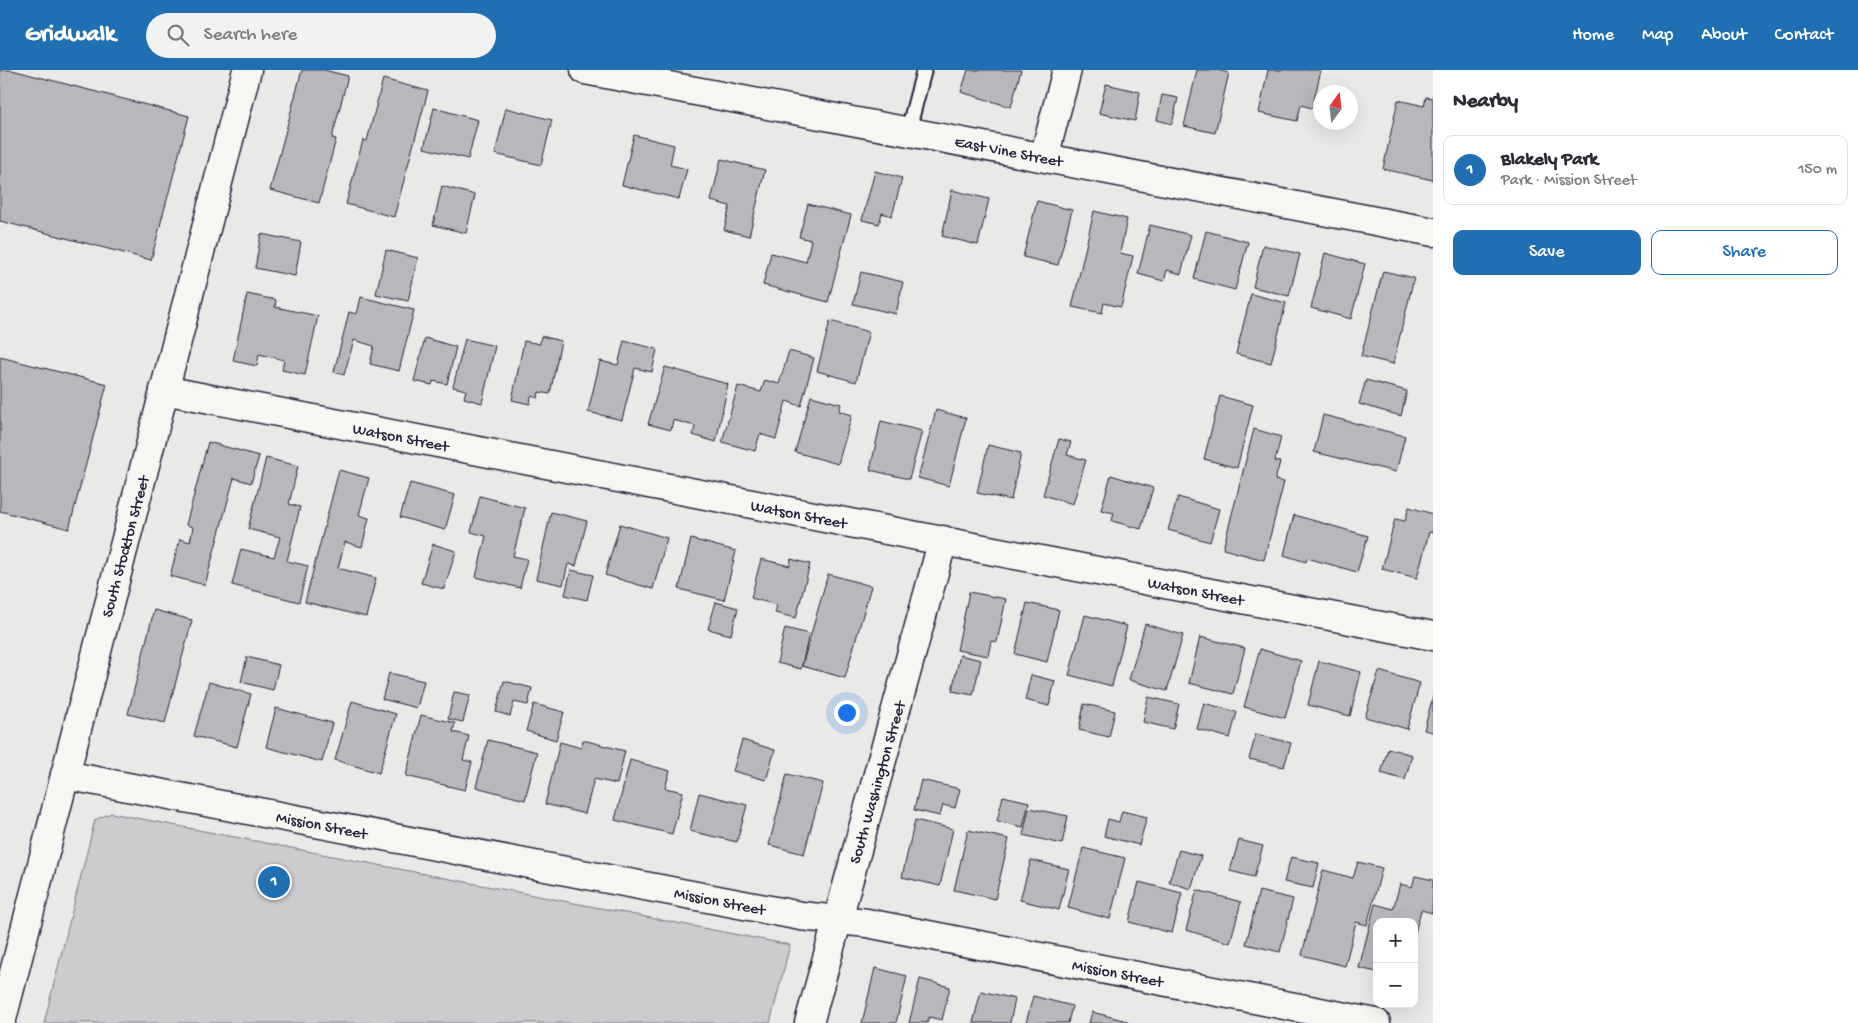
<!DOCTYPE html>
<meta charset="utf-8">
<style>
body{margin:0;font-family:"Gochi Hand",sans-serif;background:#f2f2f3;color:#2b2b33}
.controls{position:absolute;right:15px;bottom:15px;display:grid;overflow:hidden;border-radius:10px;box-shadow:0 5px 20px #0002}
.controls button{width:45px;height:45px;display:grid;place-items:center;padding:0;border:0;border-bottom:1px solid #e1e1e2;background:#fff;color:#2b2b33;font:25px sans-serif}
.compass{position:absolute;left:1313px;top:15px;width:45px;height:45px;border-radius:50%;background:#fff;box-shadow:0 5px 20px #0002;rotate:15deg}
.you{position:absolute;left:846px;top:642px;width:18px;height:18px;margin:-12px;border:4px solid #fff;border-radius:50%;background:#1a73e8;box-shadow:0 0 0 8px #1a73e833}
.badge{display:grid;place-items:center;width:32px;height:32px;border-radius:50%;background:#1f6fb2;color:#fff;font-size:16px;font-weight:700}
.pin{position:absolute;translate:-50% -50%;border:2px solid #fff;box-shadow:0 1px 5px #0006}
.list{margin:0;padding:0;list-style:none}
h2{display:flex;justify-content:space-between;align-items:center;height:65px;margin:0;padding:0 20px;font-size:21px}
h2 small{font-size:16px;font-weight:400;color:#7c7c81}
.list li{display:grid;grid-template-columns:32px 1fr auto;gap:15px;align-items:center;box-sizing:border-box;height:70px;margin:0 10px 10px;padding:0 10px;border:1px solid #e1e1e2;border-radius:10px}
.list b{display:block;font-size:19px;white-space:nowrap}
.list p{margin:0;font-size:16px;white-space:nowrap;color:#7c7c81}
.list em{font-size:16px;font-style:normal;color:#7c7c81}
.actions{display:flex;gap:10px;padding:15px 20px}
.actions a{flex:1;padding:11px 0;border:1px solid #1f6fb2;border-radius:10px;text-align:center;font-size:18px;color:#1f6fb2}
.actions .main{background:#1f6fb2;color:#fff}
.icon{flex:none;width:28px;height:28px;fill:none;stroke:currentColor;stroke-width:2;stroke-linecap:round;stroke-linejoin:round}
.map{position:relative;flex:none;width:1433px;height:953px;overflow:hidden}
header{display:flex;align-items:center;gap:30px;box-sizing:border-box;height:70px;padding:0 25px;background:#1f6fb2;color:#fff}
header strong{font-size:24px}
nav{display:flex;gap:28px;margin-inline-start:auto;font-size:18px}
.search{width:350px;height:45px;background:#f2f2f3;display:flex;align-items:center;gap:12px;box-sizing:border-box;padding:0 18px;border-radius:28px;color:#7c7c81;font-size:19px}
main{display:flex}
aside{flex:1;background:#fff}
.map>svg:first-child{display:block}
.green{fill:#ccccce;stroke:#777784}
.building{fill:#b8b8bc;stroke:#22223b}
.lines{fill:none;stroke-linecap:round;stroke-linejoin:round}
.service-casing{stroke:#22223b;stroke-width:18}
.minor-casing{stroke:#22223b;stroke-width:31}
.tertiary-casing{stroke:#22223b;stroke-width:31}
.service{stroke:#f6f6f2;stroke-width:14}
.minor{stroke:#f6f6f2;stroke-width:28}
.tertiary{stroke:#f6f6f2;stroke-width:28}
.labels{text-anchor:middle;stroke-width:4;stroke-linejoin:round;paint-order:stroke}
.street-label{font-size:16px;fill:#22223b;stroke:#f6f6f2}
</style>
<header>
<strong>Gridwalk</strong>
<div class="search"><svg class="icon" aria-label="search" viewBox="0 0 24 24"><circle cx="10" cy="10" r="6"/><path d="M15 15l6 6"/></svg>Search here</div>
<nav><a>Home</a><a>Map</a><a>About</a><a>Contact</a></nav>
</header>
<main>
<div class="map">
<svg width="1433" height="953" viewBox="0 0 1433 953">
<rect width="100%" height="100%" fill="#e9e9e7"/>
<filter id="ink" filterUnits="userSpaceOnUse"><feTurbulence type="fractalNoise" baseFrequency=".02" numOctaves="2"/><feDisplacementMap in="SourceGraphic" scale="10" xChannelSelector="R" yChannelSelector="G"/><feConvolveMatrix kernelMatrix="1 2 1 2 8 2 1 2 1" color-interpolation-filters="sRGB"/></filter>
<g filter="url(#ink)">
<!-- green -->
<polygon class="green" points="111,743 790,875 770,953 44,953 95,750"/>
<!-- building -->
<g class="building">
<polygon points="0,0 12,0 189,46 151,190 0,151"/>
<polygon points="302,0 324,0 348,6 332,68 336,69 319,133 270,120"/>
<polygon points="968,0 1021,0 1011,37 961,22"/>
<polygon points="1197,0 1217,0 1229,3 1215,63 1184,56"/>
<polygon points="1268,0 1321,0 1312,38 1301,35 1297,51 1259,43"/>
<polygon points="383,9 428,21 394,147 346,134 363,70 367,71"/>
<polygon points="1106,14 1140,22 1135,51 1099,43"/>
<polygon points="1162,25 1178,28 1172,54 1157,50"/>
<polygon points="1426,27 1433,28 1433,110 1383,99 1398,30 1424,36"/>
<polygon points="434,38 478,50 468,89 424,78"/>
<polygon points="506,38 552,50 541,95 495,84"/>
<polygon points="634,65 674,75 670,95 687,99 679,129 622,115"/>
<polygon points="721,89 765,100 749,166 724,160 730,136 711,131"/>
<polygon points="875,101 902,108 892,146 882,143 879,154 862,150"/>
<polygon points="442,116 475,125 466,163 433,155"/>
<polygon points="952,120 989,129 978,175 942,166"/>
<polygon points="1037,131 1072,140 1058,195 1023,187"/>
<polygon points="808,134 851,145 828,232 763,215 771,183 806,192 811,170 799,167"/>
<polygon points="1094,141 1127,149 1120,183 1133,186 1121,237 1104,233 1102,243 1072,237"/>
<polygon points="1150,155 1191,165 1181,204 1167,200 1164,211 1138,204"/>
<polygon points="1206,161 1248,172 1235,220 1194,209"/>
<polygon points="261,164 301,172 295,206 255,198"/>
<polygon points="1263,175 1300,184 1289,226 1253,217"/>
<polygon points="386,180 418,188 408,231 376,224"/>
<polygon points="1325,183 1365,194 1351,249 1311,238"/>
<polygon points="1383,201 1414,208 1393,294 1361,286"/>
<polygon points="861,202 903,212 896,244 853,234"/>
<polygon points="247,224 276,230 275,237 318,246 305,305 282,300 284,290 259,284 257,296 233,291"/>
<polygon points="1251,224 1286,233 1271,293 1236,284"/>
<polygon points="361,227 414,240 399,301 370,294 374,276 354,270 344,305 334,302 349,242 357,244"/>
<polygon points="830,251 869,262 856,312 817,301"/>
<polygon points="541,266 561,271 550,324 539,322 538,328 531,326 530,334 512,330 524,271 540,274"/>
<polygon points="425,268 456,277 447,314 433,311 432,315 414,311"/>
<polygon points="465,269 495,276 482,333 464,328 466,320 453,317"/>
<polygon points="624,271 657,279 652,302 635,298 622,350 588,342 600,291 618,295"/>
<polygon points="789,281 814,288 801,336 786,331 776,369 760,364 755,381 722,372 738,316 761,322 765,310 779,314"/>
<polygon points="0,287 107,314 69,459 0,441"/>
<polygon points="665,297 728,314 716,372 693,365 695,356 673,350 671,360 648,354"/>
<polygon points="1366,310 1407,321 1401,346 1359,334"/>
<polygon points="811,326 841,334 839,341 852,345 838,394 795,382"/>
<polygon points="1220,326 1253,335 1237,398 1204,389"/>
<polygon points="936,340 966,348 949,416 918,408"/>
<polygon points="1323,345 1405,366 1396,402 1314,382"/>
<polygon points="881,351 922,361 909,409 870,400"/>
<polygon points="1254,359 1281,367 1275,391 1280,392 1275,410 1284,412 1264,490 1223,479"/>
<polygon points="1059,369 1071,372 1067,385 1086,390 1073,434 1043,425"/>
<polygon points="208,372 259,386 251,413 234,408 205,515 170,506 180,469 190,472 193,457 186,455"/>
<polygon points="988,375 1021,383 1011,430 977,423"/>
<polygon points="266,388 298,396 289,434 300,437 287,491 308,496 299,532 232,515 241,479 274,487 280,467 248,459"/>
<polygon points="339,400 369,408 359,445 369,448 362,477 345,472 338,498 376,508 366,547 305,532"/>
<polygon points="1111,405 1153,418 1141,459 1112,451 1114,443 1101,440"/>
<polygon points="410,413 455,425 445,460 400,447"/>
<polygon points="480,426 525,438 513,486 527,489 520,518 476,507 486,466 471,462"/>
<polygon points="1178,427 1219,439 1210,472 1168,460"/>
<polygon points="1409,437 1433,444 1433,463 1429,462 1417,508 1382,499 1395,449 1405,451"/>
<polygon points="551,442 587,451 576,496 568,494 563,515 536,509"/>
<polygon points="1294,445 1368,466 1357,502 1307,488 1306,492 1284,485"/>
<polygon points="620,454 667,468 653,519 605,505"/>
<polygon points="691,469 736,481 724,530 679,519"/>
<polygon points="433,474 456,481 444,519 421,513"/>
<polygon points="761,489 790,496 791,489 810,494 796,548 775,543 777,535 751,528"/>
<polygon points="571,500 593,505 587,530 565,525"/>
<polygon points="828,504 871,516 845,608 802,596"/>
<polygon points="969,522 1006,529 997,572 991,571 988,586 957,580"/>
<polygon points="716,532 738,538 731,565 708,559"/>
<polygon points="1027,533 1059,540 1047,592 1015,584"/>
<polygon points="154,540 192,550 165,653 128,644"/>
<polygon points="1085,545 1127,556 1112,616 1069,605"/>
<polygon points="1145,554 1183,565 1167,621 1129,610"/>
<polygon points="785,558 809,564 801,599 777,593"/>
<polygon points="1200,567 1245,578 1233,624 1189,613"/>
<polygon points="1260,579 1301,591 1285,648 1244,637"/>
<polygon points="960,585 981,590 973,625 952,621"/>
<polygon points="247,587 279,595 273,620 241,612"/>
<polygon points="1319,591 1361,602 1350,646 1308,635"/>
<polygon points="1379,601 1420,613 1407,659 1365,647"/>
<polygon points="389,603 424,611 417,638 382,629"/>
<polygon points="1031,605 1055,611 1049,636 1025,630"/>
<polygon points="504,611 532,618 528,635 514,632 510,646 496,642"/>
<polygon points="209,612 251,624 237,677 194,666"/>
<polygon points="454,622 470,625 463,652 448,649"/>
<polygon points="1433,626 1433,662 1424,660"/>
<polygon points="1148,627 1179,634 1173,659 1143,652"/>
<polygon points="352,631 396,644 379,703 335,690"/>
<polygon points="1204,633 1237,642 1230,668 1197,659"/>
<polygon points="534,634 564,642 556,670 526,661"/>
<polygon points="1084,634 1115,641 1109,667 1079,660"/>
<polygon points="276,638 332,653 322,692 266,677"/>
<polygon points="421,645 455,653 453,662 469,666 463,690 472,692 465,720 406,706"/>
<polygon points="1256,664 1291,673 1284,697 1249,689"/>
<polygon points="488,670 537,682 525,730 476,717"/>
<polygon points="583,670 625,681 617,714 594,709 585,744 545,734 560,672 581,678"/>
<polygon points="742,670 775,680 766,710 733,701"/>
<polygon points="1388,678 1412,685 1405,710 1381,703"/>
<polygon points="630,690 670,701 665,718 683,722 672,764 615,750"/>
<polygon points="787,704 823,713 804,784 769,775"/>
<polygon points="921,710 960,719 955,738 943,735 940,746 914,740"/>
<polygon points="699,723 747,735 737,772 690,761"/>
<polygon points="1003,726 1029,732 1023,757 997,751"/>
<polygon points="1029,738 1068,746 1062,774 1023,765"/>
<polygon points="1122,741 1147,747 1139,775 1104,766 1108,749 1119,752"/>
<polygon points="915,750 953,759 940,816 902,807"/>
<polygon points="968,760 1009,769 995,829 954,820"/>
<polygon points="1239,770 1263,776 1254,807 1230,801"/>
<polygon points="1083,778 1125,788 1110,849 1068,838"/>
<polygon points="1179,780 1201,786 1191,819 1169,812"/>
<polygon points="1291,787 1319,793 1313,818 1284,812"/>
<polygon points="1031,790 1069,799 1059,840 1020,830"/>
<polygon points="1358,792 1382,798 1367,855 1356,852 1345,896 1302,885 1323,800 1353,808"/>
<polygon points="1415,806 1433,810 1432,843 1421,840 1414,867 1414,852 1377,852 1377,902 1359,898 1375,834 1393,839 1400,814 1412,817"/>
<polygon points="1139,812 1182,823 1172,863 1129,852"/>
<polygon points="1197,820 1241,832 1230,873 1186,860"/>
<polygon points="1259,821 1293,829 1280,882 1246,874"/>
<polygon points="875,898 907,906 896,953 862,953"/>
<polygon points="920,909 950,917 942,950 929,947 927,953 909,953"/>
<polygon points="981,921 1015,929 1010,953 973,953"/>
<polygon points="1033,926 1072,936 1068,953 1026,953"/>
<polygon points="1092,942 1127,951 1127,953 1089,953"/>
</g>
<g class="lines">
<defs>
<polyline id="service" points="908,61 924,0"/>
<g id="minor">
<polyline points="585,0 1433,162"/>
<polyline points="1044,87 1067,0"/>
<polyline points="164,320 1433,566"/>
<polyline points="65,705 801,846 867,853 1376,953"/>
<polyline points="809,953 943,470"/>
</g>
<polyline id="tertiary" points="1,953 247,0"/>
</defs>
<!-- service casing -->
<use href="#service" class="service-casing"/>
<!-- minor casing -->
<use href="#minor" class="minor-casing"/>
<!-- tertiary casing -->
<use href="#tertiary" class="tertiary-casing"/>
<!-- service -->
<use href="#service" class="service"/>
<!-- minor -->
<use href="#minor" class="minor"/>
<!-- tertiary -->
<use href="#tertiary" class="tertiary"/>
</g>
</g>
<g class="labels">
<!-- street labels -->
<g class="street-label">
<text transform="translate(1009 80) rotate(11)" y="6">East Vine Street</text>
<text transform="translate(401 366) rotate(11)" y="6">Watson Street</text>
<text transform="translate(799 443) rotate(11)" y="6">Watson Street</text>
<text transform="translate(124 476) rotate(-75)" y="6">South Stockton Street</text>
<text transform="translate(1196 520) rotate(11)" y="6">Watson Street</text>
<text transform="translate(876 712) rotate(-74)" y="6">South Washington Street</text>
<text transform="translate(322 754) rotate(11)" y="6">Mission Street</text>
<text transform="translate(720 830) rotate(11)" y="6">Mission Street</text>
<text transform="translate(1118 902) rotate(11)" y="6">Mission Street</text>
</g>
</g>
</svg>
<div class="controls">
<button>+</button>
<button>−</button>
</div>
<svg class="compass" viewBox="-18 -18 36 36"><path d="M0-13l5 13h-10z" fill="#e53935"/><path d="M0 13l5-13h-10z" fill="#7c7c81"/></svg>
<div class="you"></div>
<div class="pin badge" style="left:274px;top:812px">1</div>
</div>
<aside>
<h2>Nearby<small></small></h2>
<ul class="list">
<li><span class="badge">1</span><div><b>Blakely Park</b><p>Park · Mission Street</p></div><em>150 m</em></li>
</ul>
<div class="actions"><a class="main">Save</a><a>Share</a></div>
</aside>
</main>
